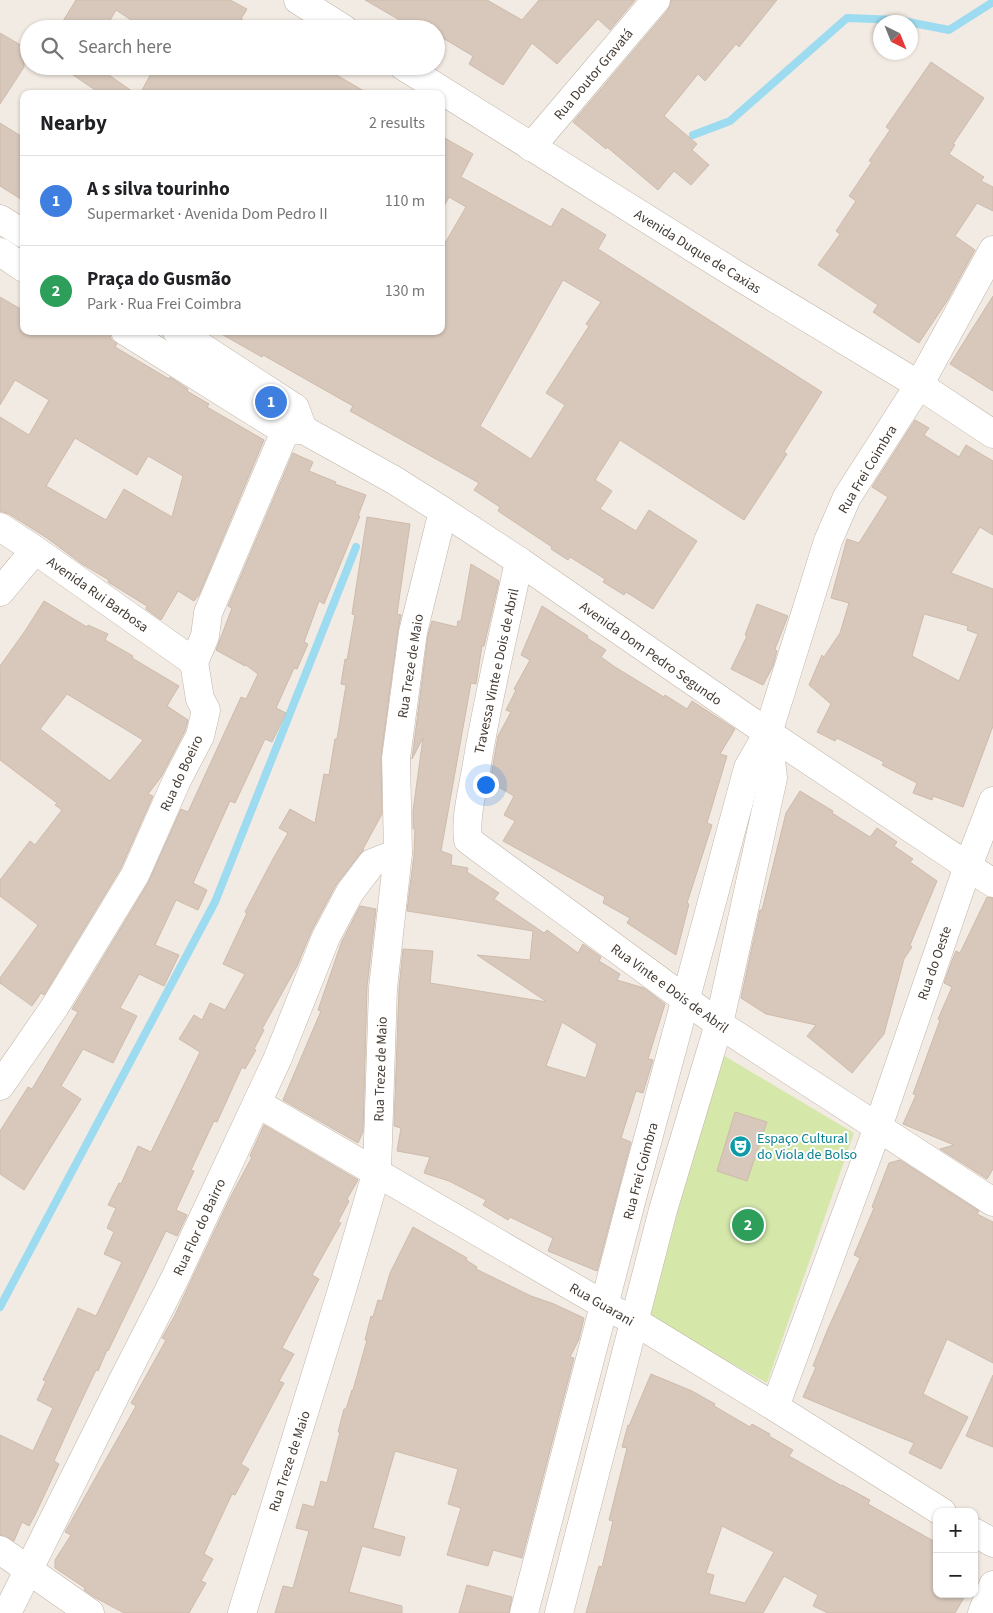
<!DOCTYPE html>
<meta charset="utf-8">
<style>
body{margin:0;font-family:"Source Sans 3",sans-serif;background:#f2f2f2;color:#202124}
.controls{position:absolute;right:15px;bottom:15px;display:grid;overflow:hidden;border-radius:10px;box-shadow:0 1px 4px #0004}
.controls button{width:45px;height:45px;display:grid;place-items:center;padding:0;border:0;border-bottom:1px solid #e0e0e0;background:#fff;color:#202124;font:25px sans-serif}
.compass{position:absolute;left:873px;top:15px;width:45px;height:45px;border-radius:50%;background:#fff;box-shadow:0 1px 4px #0004;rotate:137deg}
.you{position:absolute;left:485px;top:784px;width:18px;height:18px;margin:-12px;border:4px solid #fff;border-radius:50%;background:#1a73e8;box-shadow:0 0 0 8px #1a73e833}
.badge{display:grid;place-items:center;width:32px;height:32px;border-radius:50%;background:#fe0e0e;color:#fff;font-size:16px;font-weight:700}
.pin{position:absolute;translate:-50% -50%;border:2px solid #fff;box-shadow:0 1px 5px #0006}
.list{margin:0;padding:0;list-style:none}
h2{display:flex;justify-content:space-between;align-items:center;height:65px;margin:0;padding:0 20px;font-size:21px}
h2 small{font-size:16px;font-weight:400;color:#757577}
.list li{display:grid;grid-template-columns:32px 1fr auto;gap:15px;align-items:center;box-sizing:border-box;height:90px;padding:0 20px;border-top:1px solid #e0e0e0}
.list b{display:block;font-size:19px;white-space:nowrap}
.list p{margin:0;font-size:16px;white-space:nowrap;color:#757577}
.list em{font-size:16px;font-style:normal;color:#757577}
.icon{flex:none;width:28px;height:28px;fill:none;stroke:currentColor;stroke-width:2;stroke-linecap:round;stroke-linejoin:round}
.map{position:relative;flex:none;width:993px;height:1613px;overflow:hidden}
.search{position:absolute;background:#fff;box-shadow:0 1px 4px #0004;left:20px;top:20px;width:425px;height:55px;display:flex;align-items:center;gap:12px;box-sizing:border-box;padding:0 18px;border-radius:28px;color:#757577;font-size:19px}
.panel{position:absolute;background:#fff;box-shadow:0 1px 4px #0004;left:20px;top:90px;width:425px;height:245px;border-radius:10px}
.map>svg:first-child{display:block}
.green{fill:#d5e8aa}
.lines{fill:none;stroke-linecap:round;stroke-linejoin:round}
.stream{stroke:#9ddbf1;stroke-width:8}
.building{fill:#d7c8bb;stroke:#cebbab;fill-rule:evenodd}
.minor-casing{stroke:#c0b4a8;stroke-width:29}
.minor{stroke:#fff;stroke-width:28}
.labels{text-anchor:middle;stroke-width:4;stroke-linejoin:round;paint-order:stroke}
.street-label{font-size:14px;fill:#443b33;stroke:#fff}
.culture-label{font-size:14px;fill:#0d838f;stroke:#fff;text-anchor:start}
</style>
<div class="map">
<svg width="993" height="1613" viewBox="0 0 993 1613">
<rect width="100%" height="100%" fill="#f2ebe3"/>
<!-- green -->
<polygon class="green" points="723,1055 854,1133 767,1383 647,1317"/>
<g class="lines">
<!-- stream -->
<g class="stream">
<polyline points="693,135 730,121 847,18 898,20 949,30 993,2"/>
<polyline points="0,1307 215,902 356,547"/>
</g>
</g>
<!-- building -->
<g class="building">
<polygon points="76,0 230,0 247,9 241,19 259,29 145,29 116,10 105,29 58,29"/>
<polygon points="365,0 487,0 522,20 539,0 635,0 610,30 598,19 557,64 532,43 503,85 469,64 473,56 436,34 436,29 415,29"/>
<polygon points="671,0 777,0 739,47 736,44 705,81 698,74 664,116 697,144 692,150 709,165 691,185 674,171 658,190 607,147 606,149 573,122 668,10"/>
<polygon points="0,33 24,47 24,67 0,104"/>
<polygon points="931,62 984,98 953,144 955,145 949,154 984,177 981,181 993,187 993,211 977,203 955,236 975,250 947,301 919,343 873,312 878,305 818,265 840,234 836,231 856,201 849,196 872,162 869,161 890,130 886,127"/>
<polygon points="60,66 96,66 136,94 101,94"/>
<polygon points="155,66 321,66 369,94 140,94"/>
<polygon points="0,123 24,138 24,201 0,186"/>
<path d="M441,136L473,154L461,177L551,227L562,208L606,235L598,249L822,392L784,452L787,454L744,520L620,440L595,480L612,491L600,509L636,531L649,510L697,541L653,609L626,592L624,595L603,582L605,579L570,557L568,560L551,549L552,547L498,511L500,507L474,490L479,483L350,411L353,406L263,355L262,357L216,331H441V250L466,207L449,197L441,212ZM563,280L601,302L586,324L589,326L546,393L565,405L531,459L480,426Z"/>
<polygon points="993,296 993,391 950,364"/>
<path d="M0,297L24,311V331H104L110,335L111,339L117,344L115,347L169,379L170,377L188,389L187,391L209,404L207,407L264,440L199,595L194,601L178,591L161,620L146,609L147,606L108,582L109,580L82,564L47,538L9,514L0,511V417L29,435L49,400L15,380L0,405ZM75,438L137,475L148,456L183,476L172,517L124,489L106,520L46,486Z"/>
<path d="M915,420L929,428L924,435L959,457L966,445L993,461V535L980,527L951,573L993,589V726L963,807L933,796L932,800L913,793L917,783L882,765L884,762L837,738L835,741L817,732L831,704L809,685L822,655L824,657L840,633L849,603L831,598L847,539L859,543L888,497L872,487ZM924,614L968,626L967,630L978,634L959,681L912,656Z"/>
<polygon points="293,453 313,462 309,471 336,482 335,484 366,495 358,516 360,516 324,604 319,601 304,642 308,644 297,669 294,668 276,708 286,713 272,742 265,739 235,803 230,801 193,883 207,890 198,910 176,900 155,945 179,955 164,986 139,974 120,1008 137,1016 113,1063 83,1049 61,1086 81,1099 24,1190 0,1174 0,1131 28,1087 32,1089 78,1012 72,1009 148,883 181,809 188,812 241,697 246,699 258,674 246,665 245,666 216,650 232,608 228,606"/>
<polygon points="367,517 410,524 397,614 401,615 398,630 381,756 382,814 363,849 364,850 360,854 336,885 312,930 297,966 262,1029 264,1030 254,1049 256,1050 245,1069 242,1067 217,1122 214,1121 191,1170 194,1171 176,1210 187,1215 177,1236 166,1231 108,1351 107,1350 98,1371 96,1370 72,1421 54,1461 59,1464 35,1515 29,1526 22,1522 14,1541 0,1535 0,1435 33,1451 53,1408 37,1400 46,1381 43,1380 78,1308 96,1316 122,1262 104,1254 114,1232 107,1228 116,1208 108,1205 119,1183 121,1184 138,1146 151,1152 200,1052 179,1039 194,1015 202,1020 210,1003 225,1010 245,974 223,964 247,913 245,912 274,857 288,833 279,828 290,809 315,823 324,774 329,775 335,739 337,739 346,685 341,684 345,659 347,660 355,615 352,614"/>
<path d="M471,564L499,581L484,646H482L476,684L471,683L441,851L452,855L451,865L468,868L467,872L499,893L494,899L544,933L547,930L578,953L583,944L601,957L599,961L620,974L617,980L644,988L665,1004L648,1059L653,1060L643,1093L636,1091L621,1138L631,1142L597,1271L548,1251L553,1238L510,1217L508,1220L483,1205L486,1200L449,1181L424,1173L430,1157L397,1151L401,1128L394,1126L399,989L403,949L433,951L430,983L547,1002L477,955L530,960L533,931L407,911L414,855L415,829H413V811L423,738L412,759L428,635L432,621L457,627L458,621H461ZM562,1022L597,1044L586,1078L546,1066Z"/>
<path d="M44,601L87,627L88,625L108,634L105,640L133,656L132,658L179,686L167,706L188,720L185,731L161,777L148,794L153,796L121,868L44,995L41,993L32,1006L0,983V978L38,925L0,896V880L30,841L35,845L62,810L55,805L57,803L0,760V666L25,631ZM67,694L143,740L110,781L40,729Z"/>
<polygon points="757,604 788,616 775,649 777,651 773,666 763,685 731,669 747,636 745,635"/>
<polygon points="542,606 588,636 587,638 606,650 601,657 615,667 664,697 665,695 687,709 692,701 735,729 720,754 727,756 707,823 712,825 687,903 689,904 676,955 627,923 630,918 603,903 605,897 503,841 515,821 504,815 514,796 490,782 498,736 511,712 506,710 516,690 514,689 530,660 521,655"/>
<polygon points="800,791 833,811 832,813 870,837 877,828 897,842 894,846 913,859 910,862 937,881 910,945 912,947 904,959 884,1034 852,1073 807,1036 816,1025 766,1014 741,998 760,910 762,910 786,813"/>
<polygon points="987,897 993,898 993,1169 987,1179 940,1149 954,1145 903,1124 916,1095 913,1094 940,1020 938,1019 952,987 944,983 953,958 956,951 960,953"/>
<polygon points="360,906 376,909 367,987 363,1132 358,1143 283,1100 321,1011 318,1010 342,941"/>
<polygon points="735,1112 767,1122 747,1181 717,1171"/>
<polygon points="264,1125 358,1180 347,1199 349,1201 338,1222 341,1223 312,1275 319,1279 282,1348 294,1354 279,1381 284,1383 241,1464 249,1469 235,1495 232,1494 204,1554 213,1559 201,1581 206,1583 189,1613 124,1613 94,1597 84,1590 85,1588 55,1568 55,1560 71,1535 65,1532 136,1406 131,1403 166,1340 162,1338 174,1317 230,1198 252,1157 250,1156"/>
<polygon points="900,1160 979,1211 977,1214 993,1222 993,1363 947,1339 923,1394 968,1417 941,1469 909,1453 914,1443 803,1397 816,1367 813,1366 827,1331 860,1258 854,1255 874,1208 872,1207 889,1163"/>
<polygon points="413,1227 467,1258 466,1260 477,1267 476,1269 531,1296 554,1304 584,1318 579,1339 570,1357 574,1358 522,1558 493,1550 488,1566 447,1555 461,1508 448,1504 458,1469 395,1451 373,1528 405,1537 400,1556 362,1546 349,1592 402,1606 402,1613 275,1613 283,1586 293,1588 309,1531 296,1528 303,1504 314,1507 321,1481 327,1483 340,1432 338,1432 344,1409 346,1409 352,1390 353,1390 367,1340 365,1340 371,1316 373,1317 378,1300 382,1301 390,1273"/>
<path d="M651,1374L692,1391L715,1404L714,1406L750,1427L752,1424L770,1434L769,1436L793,1450L789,1456L842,1486V1485L870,1500L868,1504L937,1543V1594H966L955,1613H828L813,1606L818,1595L784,1576L763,1613H586L599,1566L602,1567L613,1521L609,1520L627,1448L622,1447L628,1425L629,1426ZM722,1526L774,1552L745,1603L709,1594L714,1575L706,1573Z"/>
<polygon points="993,1375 993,1447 966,1436"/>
<polygon points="467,1585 512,1597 509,1613 459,1613"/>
</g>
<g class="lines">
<defs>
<g id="minor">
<polyline points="298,0 344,29"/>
<polyline points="403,66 735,274 919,385 993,434"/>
<polyline points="531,147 656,0"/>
<polyline points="0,219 24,234"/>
<polyline points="0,252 24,268"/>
<polyline points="125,331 285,431 302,430"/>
<polyline points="177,331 295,408 301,424"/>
<polyline points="304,430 394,480 443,511 519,561 768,733 993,883"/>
<polyline points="0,527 35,550 194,662"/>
<path d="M519,561C505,629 488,696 477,764C473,789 465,816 468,840L719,1024L993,1202"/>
<polyline points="0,592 35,550"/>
<polyline points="0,1086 54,1008 135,875 177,780 200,736 206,710 200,699 194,662 205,636 208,613 295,408"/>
<polyline points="257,1103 604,1305 634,1321 775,1407 942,1512"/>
<polyline points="775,1407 878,1127 968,866 993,801"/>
<polyline points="974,1532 993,1543"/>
<polyline points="0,1550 90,1613"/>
<polyline points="7,1613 123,1380 175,1278 277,1060 326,937 350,892 372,863 398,853"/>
<polyline points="242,1613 341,1293 377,1171 383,988 398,853 396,758 413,632 443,511"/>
<polyline points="524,1613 632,1198 748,768 768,733 828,541 847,497 919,385 993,250"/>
<polyline points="559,1613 663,1210 719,1024 773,778 768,733"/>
<polyline points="982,1613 993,1585"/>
</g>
</defs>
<!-- minor casing -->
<use href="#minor" class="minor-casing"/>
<!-- minor -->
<use href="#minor" class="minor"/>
</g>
<!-- icons -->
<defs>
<symbol id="theatre-disc" viewBox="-11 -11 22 22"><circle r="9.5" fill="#0f9aa8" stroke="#fff"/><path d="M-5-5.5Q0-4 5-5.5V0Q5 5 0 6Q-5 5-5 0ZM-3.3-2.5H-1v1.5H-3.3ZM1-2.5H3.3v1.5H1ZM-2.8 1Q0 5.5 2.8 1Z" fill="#fff"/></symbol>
</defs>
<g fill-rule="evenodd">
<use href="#theatre-disc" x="728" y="1134" width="25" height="25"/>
</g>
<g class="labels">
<!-- street labels -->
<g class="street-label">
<text transform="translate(593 74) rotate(-50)" y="5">Rua Doutor Gravatá</text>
<text transform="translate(698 251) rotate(32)" y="5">Avenida Duque de Caxias</text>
<text transform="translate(867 469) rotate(-59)" y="5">Rua Frei Coimbra</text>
<text transform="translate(98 594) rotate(35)" y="5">Avenida Rui Barbosa</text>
<text transform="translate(651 653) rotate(35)" y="5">Avenida Dom Pedro Segundo</text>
<text transform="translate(410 666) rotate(-81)" y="5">Rua Treze de Maio</text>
<text transform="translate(496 671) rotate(-78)" y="5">Travessa Vinte e Dois de Abril</text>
<text transform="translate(181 773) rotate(-65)" y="5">Rua do Boeiro</text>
<text transform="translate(934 963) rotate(-71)" y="5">Rua do Oeste</text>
<text transform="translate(670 988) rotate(36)" y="5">Rua Vinte e Dois de Abril</text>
<text transform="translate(380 1069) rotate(-88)" y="5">Rua Treze de Maio</text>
<text transform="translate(640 1171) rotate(-75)" y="5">Rua Frei Coimbra</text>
<text transform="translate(199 1227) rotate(-65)" y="5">Rua Flor do Bairro</text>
<text transform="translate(602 1304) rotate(30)" y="5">Rua Guarani</text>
<text transform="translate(289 1461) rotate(-72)" y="5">Rua Treze de Maio</text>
</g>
<!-- culture labels -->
<g class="culture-label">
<text x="757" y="1143">Espaço Cultural<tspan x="757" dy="16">do Viola de Bolso</tspan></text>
</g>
</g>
</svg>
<div class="controls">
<button>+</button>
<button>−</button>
</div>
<svg class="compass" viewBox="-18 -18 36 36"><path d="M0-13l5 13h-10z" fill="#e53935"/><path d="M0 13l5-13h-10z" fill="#757577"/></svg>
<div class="you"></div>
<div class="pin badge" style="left:271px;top:402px;background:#3f7fe0">1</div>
<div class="pin badge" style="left:748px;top:1225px;background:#2e9e5b">2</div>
<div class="search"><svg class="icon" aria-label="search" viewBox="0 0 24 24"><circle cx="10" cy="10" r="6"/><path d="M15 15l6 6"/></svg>Search here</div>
<section class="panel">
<h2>Nearby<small>2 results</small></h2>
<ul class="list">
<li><span class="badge" style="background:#3f7fe0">1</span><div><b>A s silva tourinho</b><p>Supermarket · Avenida Dom Pedro II</p></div><em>110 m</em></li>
<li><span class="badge" style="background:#2e9e5b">2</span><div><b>Praça do Gusmão</b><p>Park · Rua Frei Coimbra</p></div><em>130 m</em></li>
</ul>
</section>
</div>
